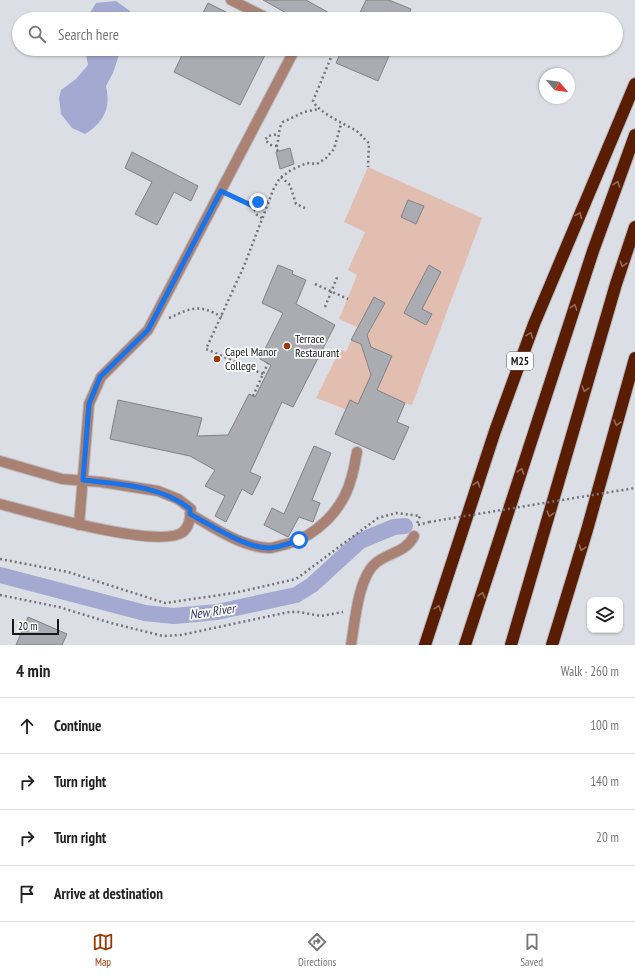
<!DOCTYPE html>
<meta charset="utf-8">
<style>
body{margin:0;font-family:"PT Sans Narrow",sans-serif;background:#f2f2f2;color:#222}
.controls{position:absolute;right:12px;bottom:12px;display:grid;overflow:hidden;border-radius:8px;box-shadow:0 1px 3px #0004}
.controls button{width:36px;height:36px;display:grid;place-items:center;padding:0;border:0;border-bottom:1px solid #e0e0e0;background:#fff;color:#222;font:20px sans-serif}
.compass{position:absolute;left:539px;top:68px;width:36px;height:36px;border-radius:50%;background:#fff;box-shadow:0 1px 3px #0004;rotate:119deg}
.scale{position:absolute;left:12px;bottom:10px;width:47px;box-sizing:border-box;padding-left:4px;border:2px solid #17171a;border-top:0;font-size:11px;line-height:14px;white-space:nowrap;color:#17171a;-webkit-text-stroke:3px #fff;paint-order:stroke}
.stop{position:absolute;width:12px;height:12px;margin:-9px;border:3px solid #1a73e8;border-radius:50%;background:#fff}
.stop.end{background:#1a73e8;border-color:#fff;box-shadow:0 1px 4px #0008}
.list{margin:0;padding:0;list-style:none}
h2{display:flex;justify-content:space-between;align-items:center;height:52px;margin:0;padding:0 16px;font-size:17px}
h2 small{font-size:13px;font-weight:400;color:#767676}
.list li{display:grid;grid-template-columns:26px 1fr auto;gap:12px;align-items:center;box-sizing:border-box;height:56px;padding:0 16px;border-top:1px solid #e0e0e0}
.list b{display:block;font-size:15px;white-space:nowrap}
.list em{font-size:13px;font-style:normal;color:#767676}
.icon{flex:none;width:22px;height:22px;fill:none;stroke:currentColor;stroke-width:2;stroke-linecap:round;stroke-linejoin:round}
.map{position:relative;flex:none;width:635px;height:645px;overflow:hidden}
.search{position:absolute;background:#fff;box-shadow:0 1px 3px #0004;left:12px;right:12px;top:12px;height:44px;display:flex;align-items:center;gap:10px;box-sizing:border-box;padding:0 14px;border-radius:22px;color:#767676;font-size:15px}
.sheet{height:276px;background:#fff}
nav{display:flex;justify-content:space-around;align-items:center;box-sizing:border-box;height:56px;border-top:1px solid #e0e0e0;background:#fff;font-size:11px;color:#767676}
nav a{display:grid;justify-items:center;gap:2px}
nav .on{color:#9c3804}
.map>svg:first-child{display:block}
.green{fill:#e2beb1}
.water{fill:#a3a9d1}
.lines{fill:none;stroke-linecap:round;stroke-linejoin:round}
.canal{stroke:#a3a9d1;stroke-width:16}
.building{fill:#abacb2;stroke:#818188}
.minor-casing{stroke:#b9bac0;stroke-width:12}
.highway-casing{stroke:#b9bac0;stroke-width:14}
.path{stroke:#737378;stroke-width:2.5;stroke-dasharray:2 3;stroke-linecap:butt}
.minor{stroke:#a98273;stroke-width:10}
.highway{stroke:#591d03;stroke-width:12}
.path-bridge{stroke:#737378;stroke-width:2.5;stroke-dasharray:2 3;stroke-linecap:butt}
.oneway{stroke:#936c5b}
.route{stroke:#1a73e8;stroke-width:5}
.poi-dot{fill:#9c3804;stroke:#fff;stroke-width:1.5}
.labels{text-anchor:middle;stroke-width:3.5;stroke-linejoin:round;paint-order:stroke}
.shield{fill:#fff;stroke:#5d5d5f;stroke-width:1}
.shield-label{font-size:11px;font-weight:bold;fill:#17171a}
.poi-label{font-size:12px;fill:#17171a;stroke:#fff;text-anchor:start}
.water-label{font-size:13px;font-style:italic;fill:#35376b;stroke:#fff}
</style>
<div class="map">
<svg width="635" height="645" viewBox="0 0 635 645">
<rect width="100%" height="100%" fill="#dcdee5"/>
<!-- green -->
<polygon class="green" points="368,167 482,218 412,405 405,403 397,422 409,427 394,460 335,434 345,409 316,398 340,350 346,352 357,327 339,319 357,275 348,270 365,232 344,222"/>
<!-- water -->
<g class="water">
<polygon points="116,1 130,11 131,19 86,19 96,3"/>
<path d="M85,49H121L113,73L106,86C111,108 104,122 85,134L72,128L61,114L59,98L61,90L76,79L88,65Z"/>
</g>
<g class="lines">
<!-- canal -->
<polyline class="canal" points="0,575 145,613 174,616 217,612 296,595 312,585 360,541 394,527 405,526"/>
</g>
<!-- building -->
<g class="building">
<polygon points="263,0 306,0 340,19 297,19"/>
<polygon points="366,0 389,0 411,9 407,19 357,19"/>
<polygon points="208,3 240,19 200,19"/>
<polygon points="185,49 268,49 240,105 174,72"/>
<polygon points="342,49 392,49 378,81 336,63"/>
<polygon points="290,148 294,164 280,169 276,152"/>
<polygon points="132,152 198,186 191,201 174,192 157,225 135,214 152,182 125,168"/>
<polygon points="408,200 424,206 416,224 401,217"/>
<polygon points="278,265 293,271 292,274 306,280 296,304 335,325 293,407 282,402 250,472 261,477 252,495 242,489 226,522 215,516 225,496 205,486 215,470 190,456 110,439 118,400 202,418 197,436 228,435 249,394 255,397 271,365 260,359 283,313 262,303"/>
<polygon points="429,265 441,272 422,309 432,314 426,325 404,313"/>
<polygon points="374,297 385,303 367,335 371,347 392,356 377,390 405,403 397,422 409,427 394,460 335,434 350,400 358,404 371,375 361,344 351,340"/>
<polygon points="314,446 331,453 312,500 320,503 313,522 299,517 288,537 264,525 272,508 284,514"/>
<polygon points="28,617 67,634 62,645 16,645"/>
</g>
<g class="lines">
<defs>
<g id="minor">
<polyline points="231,0 269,19"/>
<path d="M0,461L62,479L101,482L158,491L178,499L191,509C190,517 190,526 183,532C159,550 31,512 0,504"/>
<path d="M190,514C213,527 241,547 269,548C274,548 281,545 287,544C316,536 343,510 351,479C354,471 355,461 357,452"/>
<polyline points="79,525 89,404 101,377 148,330 295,49"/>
<path d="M351,645C355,622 358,576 377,562C391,552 406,552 414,536"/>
</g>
<g id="highway">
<polyline points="425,645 495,431 534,324 635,84"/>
<polyline points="465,645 593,251 635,135"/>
<polyline points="511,645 616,284 635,227"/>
<polyline points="552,645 587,530 635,358"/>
</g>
</defs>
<!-- minor casing -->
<use href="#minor" class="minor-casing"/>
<!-- highway casing -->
<use href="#highway" class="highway-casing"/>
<!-- path -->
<g class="path">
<path d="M322,49L332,55L313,101C318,112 344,124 355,130C360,133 364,139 369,143L368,167"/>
<polyline points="277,146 271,145 265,140 268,136 278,134"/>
<path d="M278,151L276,148C280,139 277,130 283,122L304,112L319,109"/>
<polyline points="281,177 290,185 296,204 305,208"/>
<polyline points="232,196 253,206"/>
<polyline points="262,218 257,215 253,206 262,201 269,202"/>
<polyline points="315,284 348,299"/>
<polyline points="325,307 338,275"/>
<path d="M169,318C193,307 199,304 222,317"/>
<polyline points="263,374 206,349 244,266 274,188 280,178 291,170 307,163 317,164 326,158 334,149 341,124"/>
<polyline points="253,396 268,363"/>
<polyline points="418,525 429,522"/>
<polyline points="0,559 68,572 165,603 234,593 296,579 378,518 396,513 420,516 417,524"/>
<polyline points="0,595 59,607 111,623 163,636 181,635 289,612 299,612 321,616 343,612"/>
</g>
<!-- minor -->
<use href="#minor" class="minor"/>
<!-- highway -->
<use href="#highway" class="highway"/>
<!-- path-bridge -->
<polyline class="path-bridge" points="429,522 635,488"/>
</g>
<!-- one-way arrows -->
<defs><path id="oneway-chevron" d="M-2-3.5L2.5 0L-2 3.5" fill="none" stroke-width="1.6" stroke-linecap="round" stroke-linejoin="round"/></defs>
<g class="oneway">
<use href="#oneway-chevron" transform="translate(617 184) rotate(-70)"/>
<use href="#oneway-chevron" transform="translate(579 215) rotate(-67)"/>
<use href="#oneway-chevron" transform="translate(623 264) rotate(108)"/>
<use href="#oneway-chevron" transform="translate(574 307) rotate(-72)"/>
<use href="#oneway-chevron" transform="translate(530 335) rotate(-70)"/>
<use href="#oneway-chevron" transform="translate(585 389) rotate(107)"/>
<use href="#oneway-chevron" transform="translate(617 423) rotate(106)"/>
<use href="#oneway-chevron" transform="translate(521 471) rotate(-72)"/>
<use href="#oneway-chevron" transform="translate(477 484) rotate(-72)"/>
<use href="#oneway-chevron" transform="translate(550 514) rotate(106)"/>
<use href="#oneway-chevron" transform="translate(582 548) rotate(107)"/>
<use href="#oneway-chevron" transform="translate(482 595) rotate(-72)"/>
<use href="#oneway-chevron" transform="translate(438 608) rotate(-72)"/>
</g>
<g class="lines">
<!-- route -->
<path class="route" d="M258,202L253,206L221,191L148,330L100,377L89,404L83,480C120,484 162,486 190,509V514C211,525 245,548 269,548C278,548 290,543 299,540"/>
</g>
<!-- markers -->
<g class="poi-dot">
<circle cx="287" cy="346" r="4"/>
<circle cx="217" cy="359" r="4"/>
</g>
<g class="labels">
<!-- shield labels -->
<rect class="shield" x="507" y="352" width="26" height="18" rx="3"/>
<g class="shield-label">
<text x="520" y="365">M25</text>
</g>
<!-- poi labels -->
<g class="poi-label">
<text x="295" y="343">Terrace<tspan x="295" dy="14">Restaurant</tspan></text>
<text x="225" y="356">Capel Manor<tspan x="225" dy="14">College</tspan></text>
</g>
<!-- water labels -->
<g class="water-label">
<text transform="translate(212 611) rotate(-8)" y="5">New River</text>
</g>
</g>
</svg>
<div class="controls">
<button><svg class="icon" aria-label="layers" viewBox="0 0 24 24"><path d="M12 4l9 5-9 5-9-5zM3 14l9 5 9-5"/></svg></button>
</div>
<svg class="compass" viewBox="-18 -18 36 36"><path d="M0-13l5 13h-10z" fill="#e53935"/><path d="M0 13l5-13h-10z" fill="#767676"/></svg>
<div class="scale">20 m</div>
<div class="stop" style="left:299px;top:540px"></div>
<div class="stop end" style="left:258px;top:202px"></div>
<div class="search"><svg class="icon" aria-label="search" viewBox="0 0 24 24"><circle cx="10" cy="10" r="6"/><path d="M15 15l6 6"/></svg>Search here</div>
</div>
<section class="sheet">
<h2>4 min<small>Walk · 260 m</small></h2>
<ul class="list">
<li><svg class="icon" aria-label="ahead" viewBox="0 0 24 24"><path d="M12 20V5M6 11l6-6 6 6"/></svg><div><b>Continue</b></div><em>100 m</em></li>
<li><svg class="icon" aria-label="right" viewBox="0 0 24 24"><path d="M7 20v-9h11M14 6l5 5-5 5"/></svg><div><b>Turn right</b></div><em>140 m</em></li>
<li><svg class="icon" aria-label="right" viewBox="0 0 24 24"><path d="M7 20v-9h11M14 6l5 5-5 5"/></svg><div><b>Turn right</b></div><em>20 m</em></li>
<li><svg class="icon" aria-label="arrive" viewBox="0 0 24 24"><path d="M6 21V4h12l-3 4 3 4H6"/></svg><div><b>Arrive at destination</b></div></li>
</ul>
</section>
<nav>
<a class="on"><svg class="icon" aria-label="map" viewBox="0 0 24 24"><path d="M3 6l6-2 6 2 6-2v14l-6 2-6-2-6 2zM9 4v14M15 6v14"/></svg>Map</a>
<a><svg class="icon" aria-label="directions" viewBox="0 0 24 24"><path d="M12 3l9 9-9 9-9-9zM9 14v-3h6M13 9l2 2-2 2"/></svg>Directions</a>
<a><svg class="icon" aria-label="saved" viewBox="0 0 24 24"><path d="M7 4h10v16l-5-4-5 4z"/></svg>Saved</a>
</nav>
